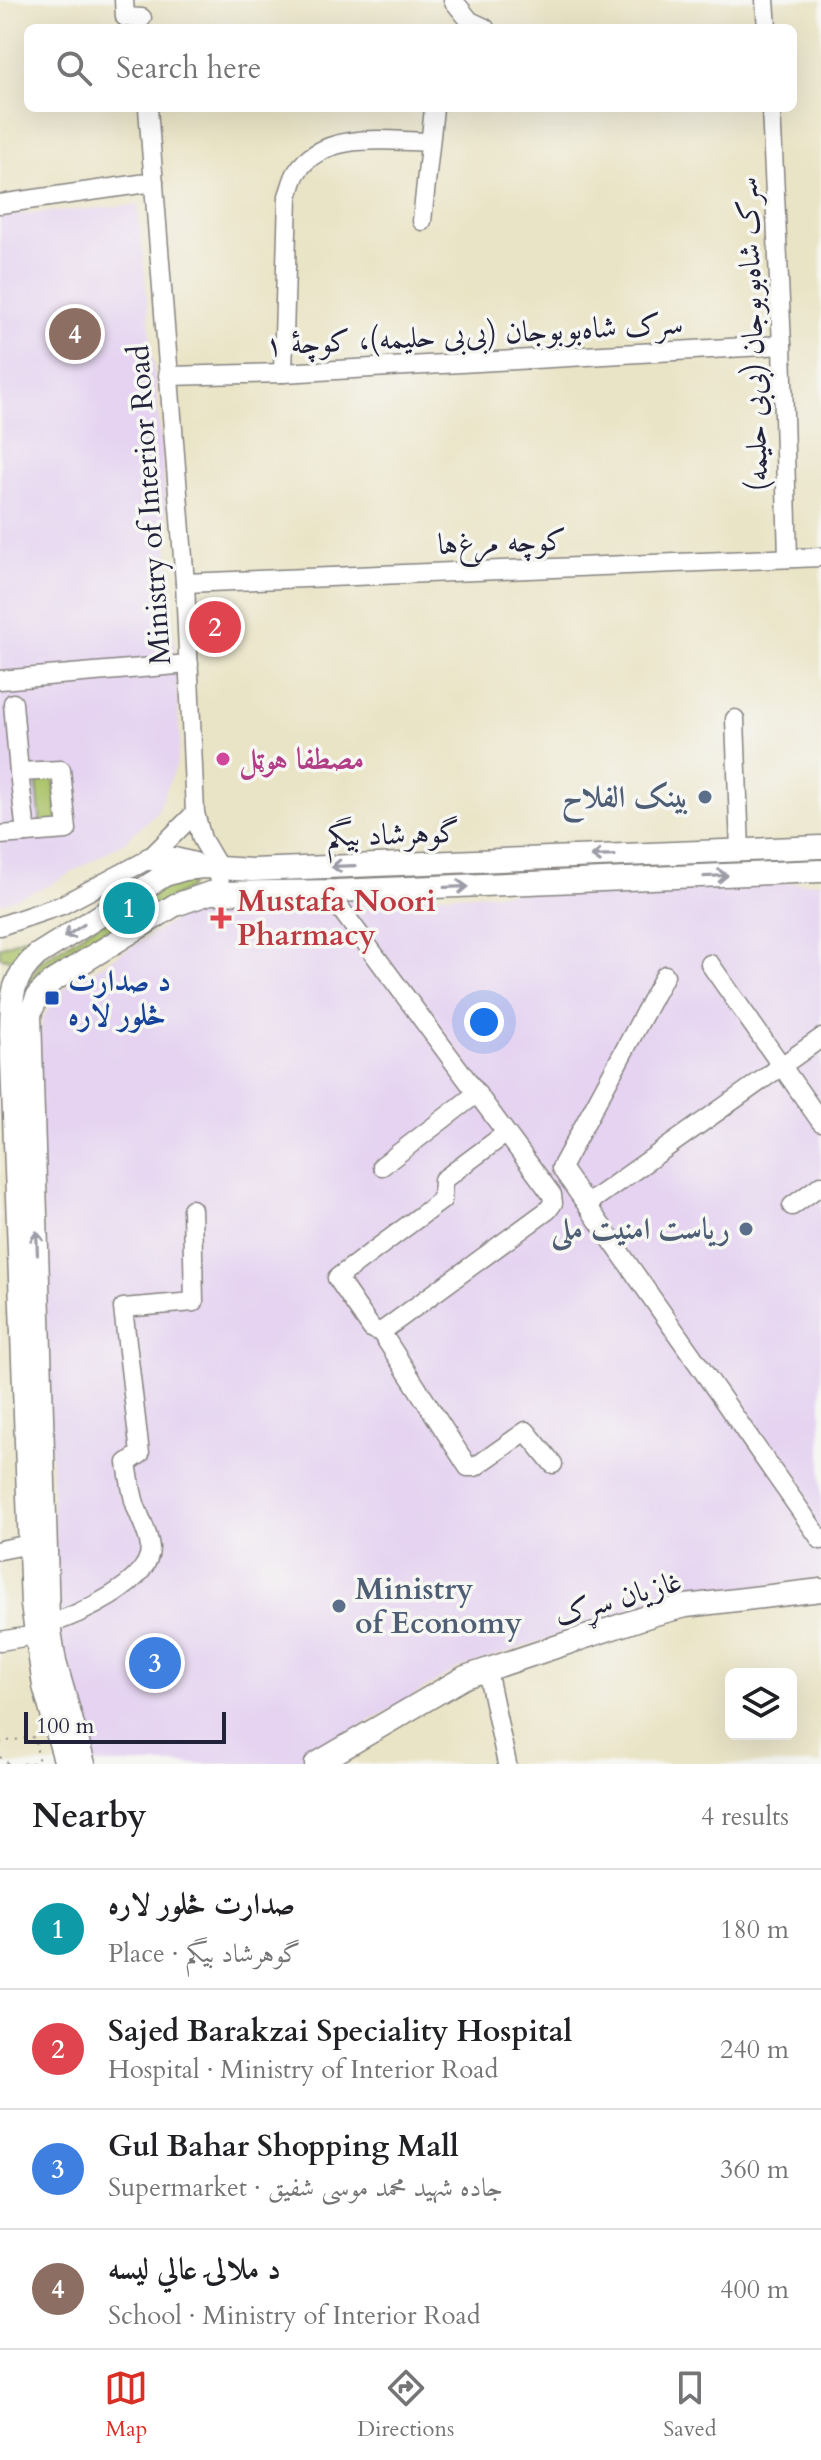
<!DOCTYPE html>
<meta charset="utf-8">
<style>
body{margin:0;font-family:Cardo,Amiri,serif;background:#f2f2f2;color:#202124}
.controls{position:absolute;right:24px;bottom:24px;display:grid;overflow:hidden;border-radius:12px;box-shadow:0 8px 32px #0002}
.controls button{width:72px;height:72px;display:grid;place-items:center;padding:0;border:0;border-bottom:2px solid #e0e0e0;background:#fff;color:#202124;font:40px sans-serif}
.scale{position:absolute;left:24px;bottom:20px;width:202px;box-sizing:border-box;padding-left:8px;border:4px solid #22223b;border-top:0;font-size:22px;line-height:28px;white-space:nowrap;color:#22223b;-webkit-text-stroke:6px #f6f6f2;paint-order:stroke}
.you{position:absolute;left:484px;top:1022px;width:28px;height:28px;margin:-20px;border:6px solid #fff;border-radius:50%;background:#1a73e8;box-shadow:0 0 0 12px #1a73e833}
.badge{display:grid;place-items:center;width:52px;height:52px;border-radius:50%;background:#d93025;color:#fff;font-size:26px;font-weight:700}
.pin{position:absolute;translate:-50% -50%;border:4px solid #fff;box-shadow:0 2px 8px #0006}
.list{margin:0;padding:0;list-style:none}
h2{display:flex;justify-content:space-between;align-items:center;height:104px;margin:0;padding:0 32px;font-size:34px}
h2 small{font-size:26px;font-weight:400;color:#757577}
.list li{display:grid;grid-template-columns:52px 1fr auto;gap:24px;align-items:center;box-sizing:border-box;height:120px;padding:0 32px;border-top:2px solid #e0e0e0}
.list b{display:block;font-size:30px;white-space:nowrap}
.list p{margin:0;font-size:26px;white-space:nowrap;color:#757577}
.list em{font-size:26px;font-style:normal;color:#757577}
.icon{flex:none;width:44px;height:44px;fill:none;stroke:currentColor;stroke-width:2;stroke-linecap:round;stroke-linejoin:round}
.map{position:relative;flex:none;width:821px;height:1764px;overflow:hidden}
.search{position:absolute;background:#fff;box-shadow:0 8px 32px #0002;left:24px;right:24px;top:24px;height:88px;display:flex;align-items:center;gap:20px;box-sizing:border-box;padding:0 28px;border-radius:12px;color:#757577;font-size:30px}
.sheet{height:584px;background:#fff}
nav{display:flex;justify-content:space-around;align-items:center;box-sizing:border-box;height:112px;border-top:2px solid #e0e0e0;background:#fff;font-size:22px;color:#757577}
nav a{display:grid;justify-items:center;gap:4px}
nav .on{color:#d93025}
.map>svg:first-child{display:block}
.built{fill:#e5d3f1}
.green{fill:#aac368;stroke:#667252;stroke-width:2}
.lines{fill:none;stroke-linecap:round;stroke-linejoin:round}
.minor-casing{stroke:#868380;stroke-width:21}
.major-casing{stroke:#868380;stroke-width:25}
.path{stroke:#868380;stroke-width:2;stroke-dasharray:2 6;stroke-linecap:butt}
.minor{stroke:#fff;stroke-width:18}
.major{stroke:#fff;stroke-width:22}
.oneway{stroke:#9c9ca7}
.hotel-dot{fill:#d1479c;stroke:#f6f6f2;stroke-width:3}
.service-dot{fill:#5c6f8a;stroke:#f6f6f2;stroke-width:3}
.health-dot{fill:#e0444e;stroke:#f6f6f2;stroke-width:3}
.transit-dot{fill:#1a4fb4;stroke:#f6f6f2;stroke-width:3}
.labels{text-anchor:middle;stroke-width:7;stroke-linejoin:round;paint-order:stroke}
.street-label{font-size:30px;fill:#22223b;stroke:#f6f6f2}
.hotel-label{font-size:30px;font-weight:bold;fill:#b23c85;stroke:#f6f6f2;text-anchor:start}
.service-label{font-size:30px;font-weight:bold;fill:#4e5e75;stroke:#f6f6f2;text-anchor:end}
.health-label{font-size:30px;font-weight:bold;fill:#be3a42;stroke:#f6f6f2;text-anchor:start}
.transit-label{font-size:30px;font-weight:bold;fill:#164399;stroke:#f6f6f2;text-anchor:start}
</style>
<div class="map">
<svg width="821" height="1764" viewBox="0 0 821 1764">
<rect width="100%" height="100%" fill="#f6f6f2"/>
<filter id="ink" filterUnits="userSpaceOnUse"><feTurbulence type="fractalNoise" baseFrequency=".0125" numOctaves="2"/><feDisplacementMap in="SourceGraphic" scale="16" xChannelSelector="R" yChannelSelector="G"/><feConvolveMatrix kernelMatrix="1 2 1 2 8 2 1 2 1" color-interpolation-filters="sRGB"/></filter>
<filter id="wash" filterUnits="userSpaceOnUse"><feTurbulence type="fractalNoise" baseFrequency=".006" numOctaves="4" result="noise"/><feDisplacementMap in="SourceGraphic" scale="32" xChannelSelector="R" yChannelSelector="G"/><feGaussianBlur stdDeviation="1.8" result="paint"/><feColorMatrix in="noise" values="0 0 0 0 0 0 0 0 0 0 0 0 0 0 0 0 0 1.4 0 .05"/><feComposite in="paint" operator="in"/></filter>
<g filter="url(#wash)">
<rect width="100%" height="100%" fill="#eae4c6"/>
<!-- built -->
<g class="built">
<polygon points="138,205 162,452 180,741 176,766 157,812 124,842 50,885 0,904 0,216"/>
<polygon points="821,882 821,1578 663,1600 458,1669 298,1764 91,1764 57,1630 37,1045 43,1017 60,991 191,910 210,903"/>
</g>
<!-- green -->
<g class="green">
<polygon points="36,775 54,777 58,823 41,827"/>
<polygon points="187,879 191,884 189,888 161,903 35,983 29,980 41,961 149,891"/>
<polygon points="68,921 11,959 0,957 0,947"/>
</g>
</g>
<g filter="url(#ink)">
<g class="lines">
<defs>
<g id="minor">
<polyline points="124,0 125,17 142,18"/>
<polyline points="453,0 470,21 485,28"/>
<polyline points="765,0 767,28"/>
<polyline points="148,108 185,583 195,813 202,839 219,868 220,892"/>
<polyline points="771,108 782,345 788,558"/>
<polyline points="0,204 154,182"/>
<polyline points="422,221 434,108"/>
<path d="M283,373L288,196C291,188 293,178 297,172C324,130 388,141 429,142"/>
<polyline points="168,376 283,373 782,345"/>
<polyline points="185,583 821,557"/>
<polyline points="0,680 189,664"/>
<polyline points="735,719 740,850"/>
<polyline points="19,772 26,833"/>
<polyline points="0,835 67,830 61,770 19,772 13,703"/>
<polyline points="336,891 337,904 552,1195 553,1203 548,1210 381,1332 468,1467 475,1467 526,1431 553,1464"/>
<polyline points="0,926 62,905 149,859 195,813"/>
<polyline points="710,964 821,1122"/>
<polyline points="665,975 561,1168 821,1540"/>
<polyline points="382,1166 476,1094"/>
<polyline points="587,1204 821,1038"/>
<polyline points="792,1206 821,1185"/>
<polyline points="381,1332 372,1329 337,1278 442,1200 443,1180 505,1134"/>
<polyline points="0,1550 30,1544"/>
<path d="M49,1624C78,1615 150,1584 150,1548C149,1532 138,1516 134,1500C131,1488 129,1476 127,1463L140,1454L123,1308L194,1302L192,1209"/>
<polyline points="0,1641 36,1635"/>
<polyline points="487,1670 507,1764"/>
</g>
<g id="major">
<polyline points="149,859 174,859 194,864"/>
<path d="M66,1764L44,1686L32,1605L11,1034C12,998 9,981 37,955L165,875L185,869L203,867L252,870L821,847"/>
<polyline points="84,1764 55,1662 48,1618 30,1014 38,995 51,982 175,905 210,893 336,891 821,871"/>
<polyline points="316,1764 465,1677 655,1614 686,1606 821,1590"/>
</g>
</defs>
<!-- minor casing -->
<use href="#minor" class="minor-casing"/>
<!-- major casing -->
<use href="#major" class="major-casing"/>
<!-- path -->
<g class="path">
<polyline points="0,1742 35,1737 39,1764"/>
<polyline points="0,1757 9,1764"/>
<polyline points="23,1764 38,1762"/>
</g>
<!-- minor -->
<use href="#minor" class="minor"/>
<!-- major -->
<use href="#major" class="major"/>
</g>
<!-- one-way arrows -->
<defs><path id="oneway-shaft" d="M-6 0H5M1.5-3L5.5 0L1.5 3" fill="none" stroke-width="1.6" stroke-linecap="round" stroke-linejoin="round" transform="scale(2)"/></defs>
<g class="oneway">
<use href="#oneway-shaft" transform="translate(603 856) rotate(178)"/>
<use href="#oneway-shaft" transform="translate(343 866) rotate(178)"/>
<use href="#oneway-shaft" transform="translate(716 876) rotate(-3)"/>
<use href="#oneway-shaft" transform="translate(456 887) rotate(-2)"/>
<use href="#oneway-shaft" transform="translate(74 931) rotate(147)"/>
<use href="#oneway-shaft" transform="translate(37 1243) rotate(-92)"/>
</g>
</g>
<!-- markers -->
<circle class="hotel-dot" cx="223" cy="759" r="8"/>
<g class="service-dot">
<circle cx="705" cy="797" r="8"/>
<circle cx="746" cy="1229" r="8"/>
<circle cx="339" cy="1606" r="8"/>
</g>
<path class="health-dot" d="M217 906h8v8h8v8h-8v8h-8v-8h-8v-8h8z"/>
<rect class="transit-dot" x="44" y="990" width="16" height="16" rx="4"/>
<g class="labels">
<!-- street labels -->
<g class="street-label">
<text transform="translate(474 334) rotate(-3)" y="10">سرک شاه‌بوبوجان (بی‌بی حلیمه)، کوچۀ ۱</text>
<text transform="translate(752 334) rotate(-92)" y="10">سرک شاه‌بوبوجان (بی‌بی حلیمه)</text>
<text transform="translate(149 505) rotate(-94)" y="10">Ministry of Interior Road</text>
<text transform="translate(502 542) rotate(-2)" y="10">کوچه مرغ‌ها</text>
<text transform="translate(393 834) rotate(-2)" y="10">گوهرشاد بیگم</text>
<text transform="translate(618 1598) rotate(-16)" y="10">غازیان سړک</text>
</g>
<!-- hotel labels -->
<g class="hotel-label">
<text x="239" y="769">مصطفا هوټل</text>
</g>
<!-- service labels -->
<g class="service-label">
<text x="689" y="807">بینک الفلاح</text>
<text x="730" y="1239">ریاست امنیت ملی</text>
<text x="355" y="1599" text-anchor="start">Ministry<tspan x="355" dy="34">of Economy</tspan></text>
</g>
<!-- health labels -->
<g class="health-label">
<text x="237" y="911">Mustafa Noori<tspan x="237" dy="34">Pharmacy</tspan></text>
</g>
<!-- transit labels -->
<g class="transit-label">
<text x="68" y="991">د صدارت<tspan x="68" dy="34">څلور لاره</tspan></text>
</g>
</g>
</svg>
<div class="controls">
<button><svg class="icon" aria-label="layers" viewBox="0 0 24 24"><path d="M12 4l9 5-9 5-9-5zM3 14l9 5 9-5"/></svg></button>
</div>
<div class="scale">100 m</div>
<div class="you"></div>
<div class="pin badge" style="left:129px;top:908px;background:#0f9aa8">1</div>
<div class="pin badge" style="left:215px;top:627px;background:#e0444e">2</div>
<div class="pin badge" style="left:155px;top:1663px;background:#3f7fe0">3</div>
<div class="pin badge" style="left:75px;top:334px;background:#8d6e63">4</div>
<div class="search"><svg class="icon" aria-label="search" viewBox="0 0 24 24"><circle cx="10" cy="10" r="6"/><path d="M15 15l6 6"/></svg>Search here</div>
</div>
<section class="sheet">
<h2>Nearby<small>4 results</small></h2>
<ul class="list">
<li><span class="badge" style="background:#0f9aa8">1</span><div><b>صدارت څلور لاره</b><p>Place · گوهرشاد بیگم</p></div><em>180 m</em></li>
<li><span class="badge" style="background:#e0444e">2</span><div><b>Sajed Barakzai Speciality Hospital</b><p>Hospital · Ministry of Interior Road</p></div><em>240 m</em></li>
<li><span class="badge" style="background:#3f7fe0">3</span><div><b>Gul Bahar Shopping Mall</b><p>Supermarket · جاده شهید محمد موسی شفیق</p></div><em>360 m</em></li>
<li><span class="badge" style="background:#8d6e63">4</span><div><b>د ملالۍ عالي لیسه</b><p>School · Ministry of Interior Road</p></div><em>400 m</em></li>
</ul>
</section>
<nav>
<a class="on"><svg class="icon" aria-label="map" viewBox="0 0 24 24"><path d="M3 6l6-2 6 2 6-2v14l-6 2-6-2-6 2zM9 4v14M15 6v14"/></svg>Map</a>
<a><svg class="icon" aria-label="directions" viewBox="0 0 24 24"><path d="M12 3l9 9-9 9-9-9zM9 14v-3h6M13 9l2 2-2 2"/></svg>Directions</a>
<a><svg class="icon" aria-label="saved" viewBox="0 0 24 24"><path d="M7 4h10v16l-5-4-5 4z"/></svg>Saved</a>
</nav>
